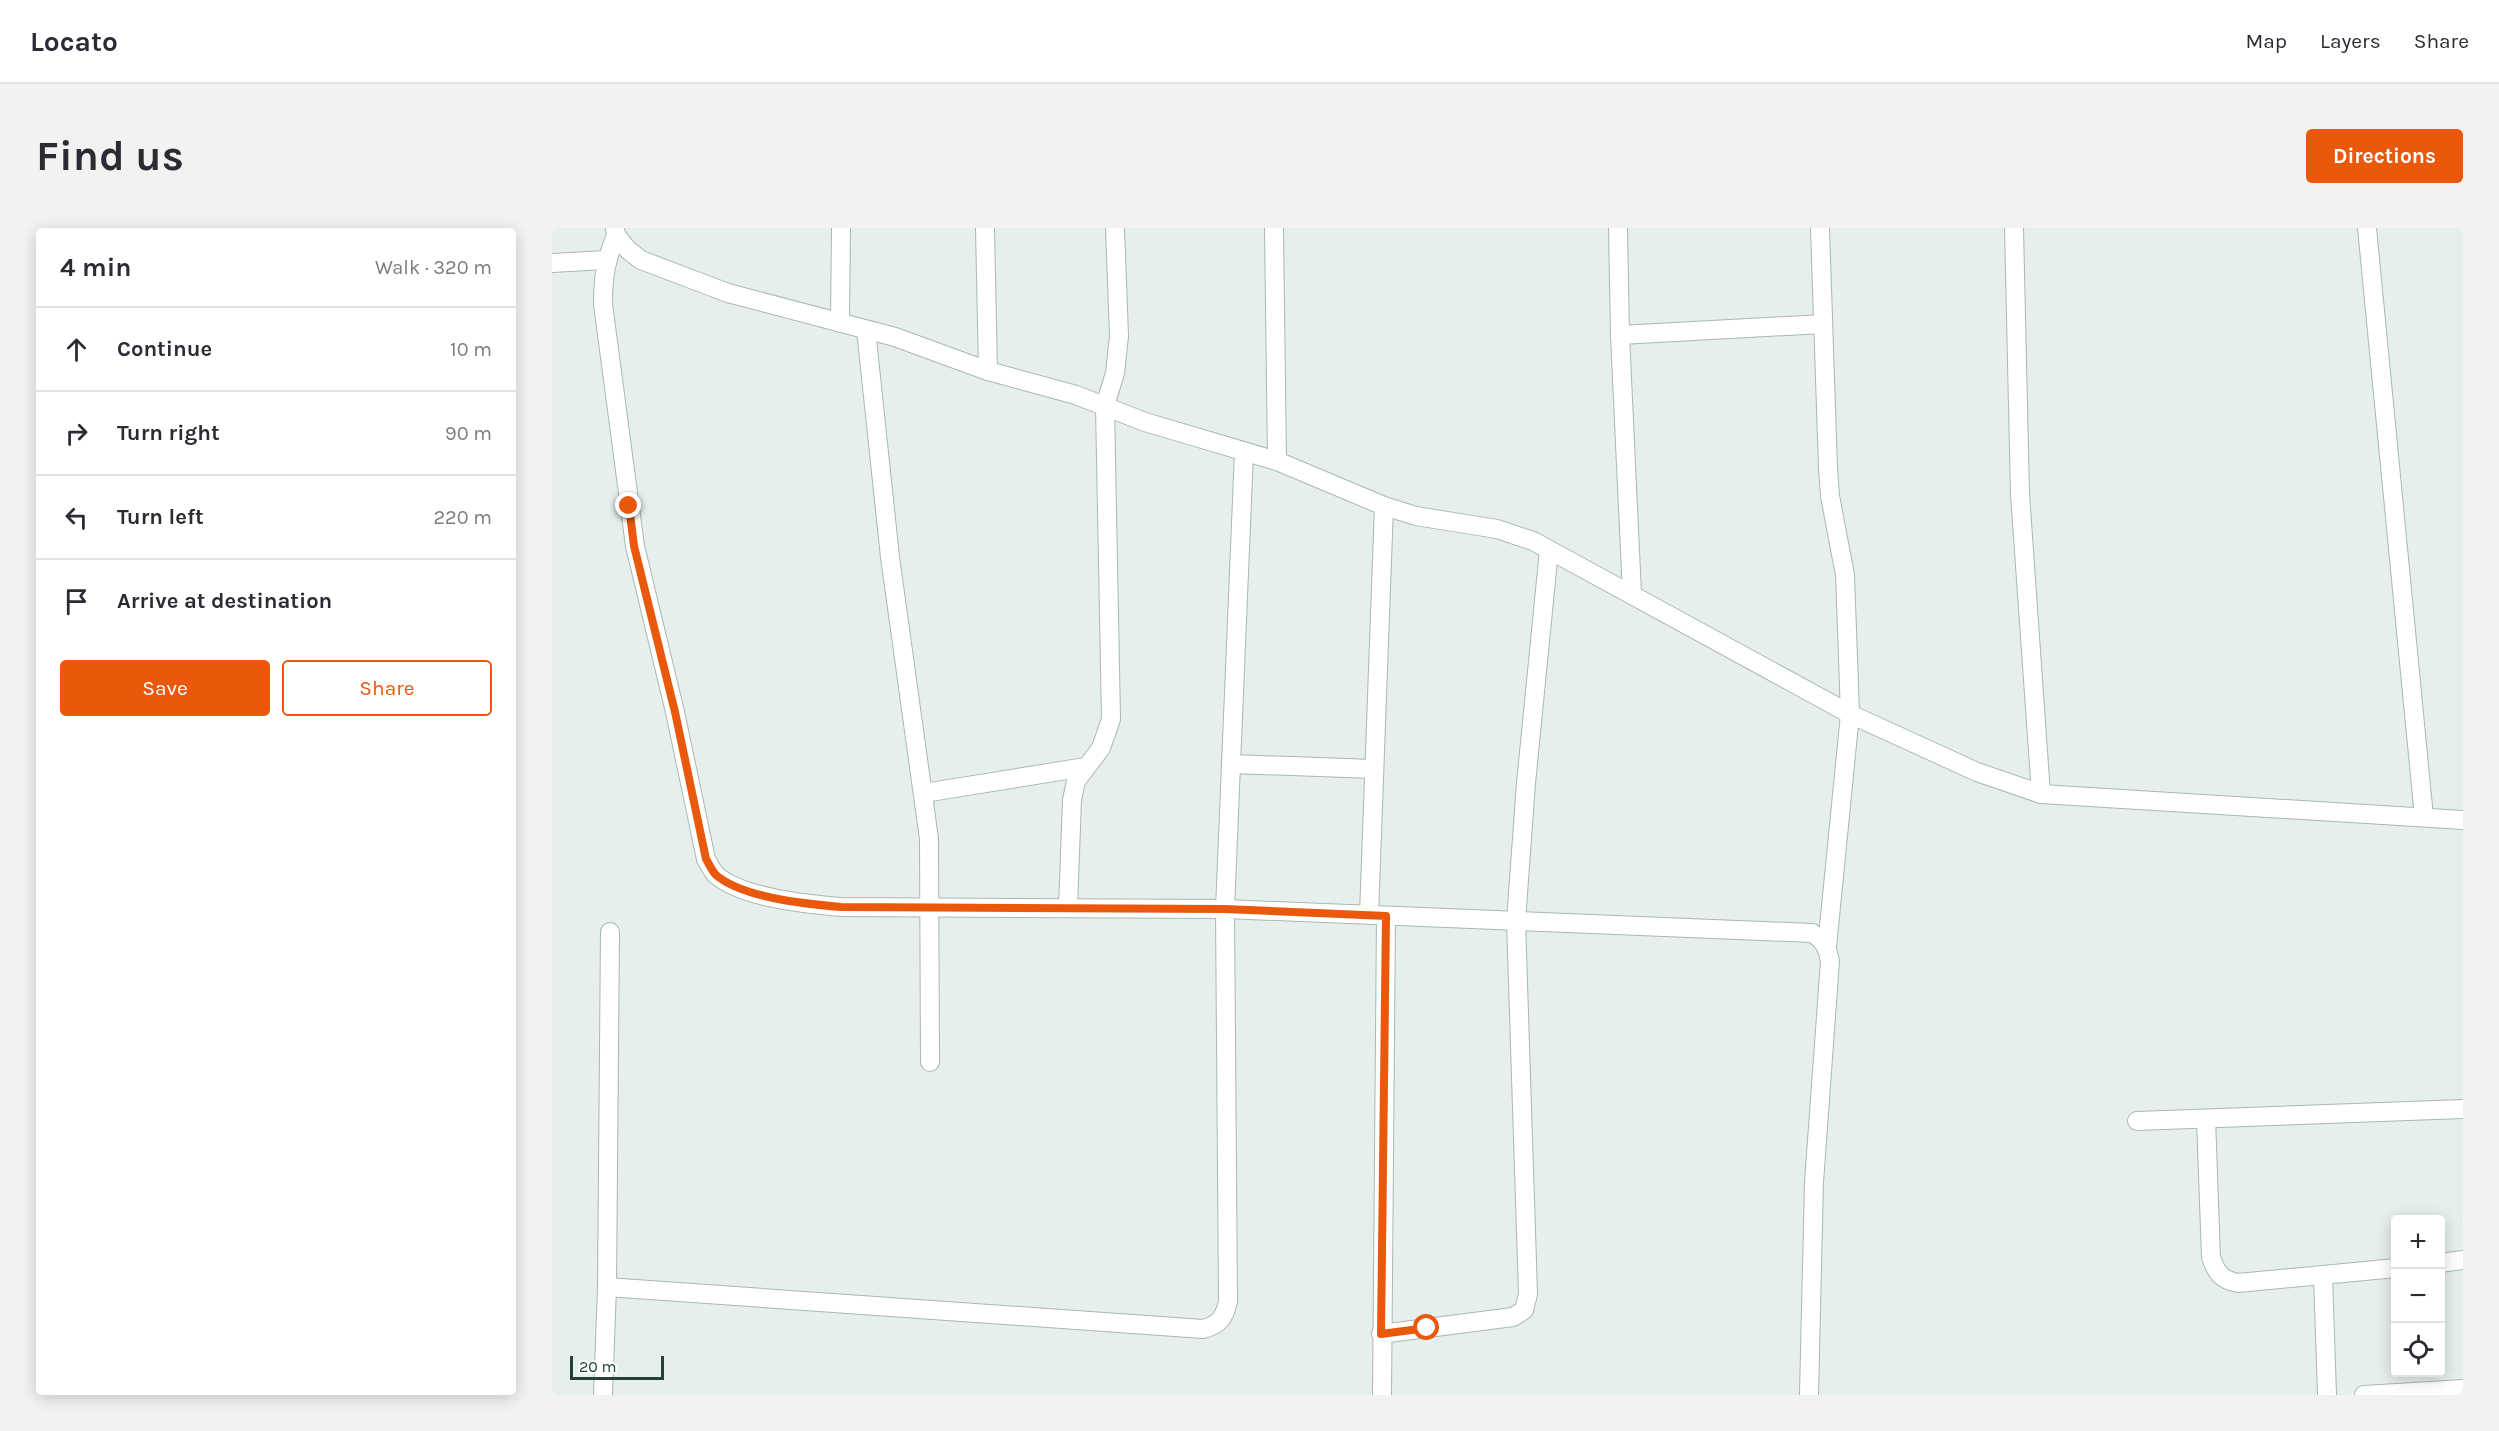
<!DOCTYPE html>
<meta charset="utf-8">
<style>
body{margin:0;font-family:Karla,sans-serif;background:#f2f2f3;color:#2b2b33}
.controls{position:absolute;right:18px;bottom:18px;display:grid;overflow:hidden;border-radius:6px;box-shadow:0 3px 15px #0003}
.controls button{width:54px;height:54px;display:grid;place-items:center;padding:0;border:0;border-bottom:2px solid #e1e1e2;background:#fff;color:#2b2b33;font:30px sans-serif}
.scale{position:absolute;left:18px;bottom:15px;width:94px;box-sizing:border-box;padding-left:6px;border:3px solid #24423a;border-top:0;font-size:16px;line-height:21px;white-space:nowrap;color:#24423a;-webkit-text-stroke:4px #f7fbf9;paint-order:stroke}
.stop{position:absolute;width:18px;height:18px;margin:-14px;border:4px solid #ea580c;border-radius:50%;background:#fff}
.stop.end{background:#ea580c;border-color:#fff;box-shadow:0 2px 6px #0008}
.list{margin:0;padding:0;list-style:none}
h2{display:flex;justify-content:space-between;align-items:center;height:78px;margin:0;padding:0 24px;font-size:26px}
h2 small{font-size:20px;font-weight:400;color:#7c7c81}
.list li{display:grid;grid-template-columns:39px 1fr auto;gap:18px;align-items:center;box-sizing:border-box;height:84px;padding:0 24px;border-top:2px solid #e1e1e2}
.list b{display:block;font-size:22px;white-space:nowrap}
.list em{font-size:20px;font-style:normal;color:#7c7c81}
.actions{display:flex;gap:12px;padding:18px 24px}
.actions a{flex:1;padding:14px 0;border:2px solid #ea580c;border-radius:6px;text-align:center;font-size:21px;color:#ea580c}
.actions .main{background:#ea580c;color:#fff}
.icon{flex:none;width:33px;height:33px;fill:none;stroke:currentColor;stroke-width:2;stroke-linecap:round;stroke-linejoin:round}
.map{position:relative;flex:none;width:1911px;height:1167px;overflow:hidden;border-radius:6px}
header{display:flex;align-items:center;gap:36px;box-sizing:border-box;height:84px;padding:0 30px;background:#fff;border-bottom:2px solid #e1e1e2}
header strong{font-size:28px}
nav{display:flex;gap:33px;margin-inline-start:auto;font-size:21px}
.intro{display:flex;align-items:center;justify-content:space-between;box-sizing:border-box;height:144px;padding:0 36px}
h1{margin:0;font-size:42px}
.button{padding:15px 27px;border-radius:6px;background:#ea580c;color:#fff;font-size:21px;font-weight:700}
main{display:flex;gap:36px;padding:0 36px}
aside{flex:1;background:#fff;border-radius:6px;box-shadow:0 3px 15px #0003}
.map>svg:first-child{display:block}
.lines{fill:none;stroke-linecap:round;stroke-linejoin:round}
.minor-casing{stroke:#a8b8b2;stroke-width:20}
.minor{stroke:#fff;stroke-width:18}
.route{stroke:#ea580c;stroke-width:8}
</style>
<header>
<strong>Locato</strong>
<nav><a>Map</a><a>Layers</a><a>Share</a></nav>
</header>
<div class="intro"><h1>Find us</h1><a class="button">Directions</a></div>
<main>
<aside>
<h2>4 min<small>Walk · 320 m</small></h2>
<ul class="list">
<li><svg class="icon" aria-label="ahead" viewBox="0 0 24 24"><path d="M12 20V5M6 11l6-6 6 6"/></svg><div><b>Continue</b></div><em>10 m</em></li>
<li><svg class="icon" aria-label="right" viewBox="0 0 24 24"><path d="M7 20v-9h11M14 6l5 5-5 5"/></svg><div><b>Turn right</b></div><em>90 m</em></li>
<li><svg class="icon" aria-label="left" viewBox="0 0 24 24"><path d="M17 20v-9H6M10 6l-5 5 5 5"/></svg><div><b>Turn left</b></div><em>220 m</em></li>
<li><svg class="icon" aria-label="arrive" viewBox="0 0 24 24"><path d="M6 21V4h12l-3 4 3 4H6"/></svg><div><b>Arrive at destination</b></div></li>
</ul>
<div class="actions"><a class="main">Save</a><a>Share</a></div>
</aside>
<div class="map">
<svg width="1911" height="1167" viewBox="0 0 1911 1167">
<rect width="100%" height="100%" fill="#e6efeb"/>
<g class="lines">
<defs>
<g id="minor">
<polyline points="63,0 64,7 76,22 89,32 176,65 343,109 436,143 524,167 593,194 725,233 832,278 864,288 945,301 981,313 1298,486 1425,544 1489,566 1911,592"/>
<polyline points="433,0 436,143"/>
<polyline points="722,0 725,233"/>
<polyline points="1066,0 1068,107 1080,366"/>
<polyline points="1268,0 1276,240 1278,268 1293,347 1298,486 1275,719"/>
<polyline points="1462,0 1468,266 1489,566"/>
<polyline points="1815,0 1872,589"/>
<path d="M64,7C54,33 51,47 51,76L83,318L123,484L154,631C157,636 160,643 164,647C191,670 254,676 289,679L673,681L1260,705C1272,712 1275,719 1278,733L1262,954L1257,1167"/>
<polyline points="0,35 54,32"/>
<polyline points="288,95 289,0"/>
<polyline points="314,102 338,329 377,611 378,834"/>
<polyline points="1068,107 1271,96"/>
<polyline points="679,536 822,541"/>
<polyline points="372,565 533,539"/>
<polyline points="516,679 520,572 524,553 549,520 559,491 553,178 563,145 567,108 563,0"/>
<polyline points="817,687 832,278"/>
<path d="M1654,891L1659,1029C1664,1045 1670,1052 1686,1055L1844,1040"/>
<polyline points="1585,893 1911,881"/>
<polyline points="1888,1035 1911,1032"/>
<polyline points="1771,1048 1775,1167"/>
<path d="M55,1059L651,1101C667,1097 672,1090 676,1074L673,681L692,224"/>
<polyline points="829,1106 961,1089 972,1082 976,1066 964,693 974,555 997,322"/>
<polyline points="51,1167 55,1059 58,704"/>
<polyline points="830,1167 834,688"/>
<polyline points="1812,1167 1911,1161"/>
</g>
</defs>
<!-- minor casing -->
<use href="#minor" class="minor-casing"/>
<!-- minor -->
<use href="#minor" class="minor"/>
</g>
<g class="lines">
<!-- route -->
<path class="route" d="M77,278L82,318L123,484L154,631C157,636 160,643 164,647C191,670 254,676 289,679L673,681L834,688L829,1106L875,1100"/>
</g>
</svg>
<div class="controls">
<button>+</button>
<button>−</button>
<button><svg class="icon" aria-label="locate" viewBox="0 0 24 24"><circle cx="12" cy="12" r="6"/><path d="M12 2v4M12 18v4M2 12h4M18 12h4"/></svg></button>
</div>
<div class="scale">20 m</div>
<div class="stop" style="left:875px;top:1100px"></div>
<div class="stop end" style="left:77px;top:278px"></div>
</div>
</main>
